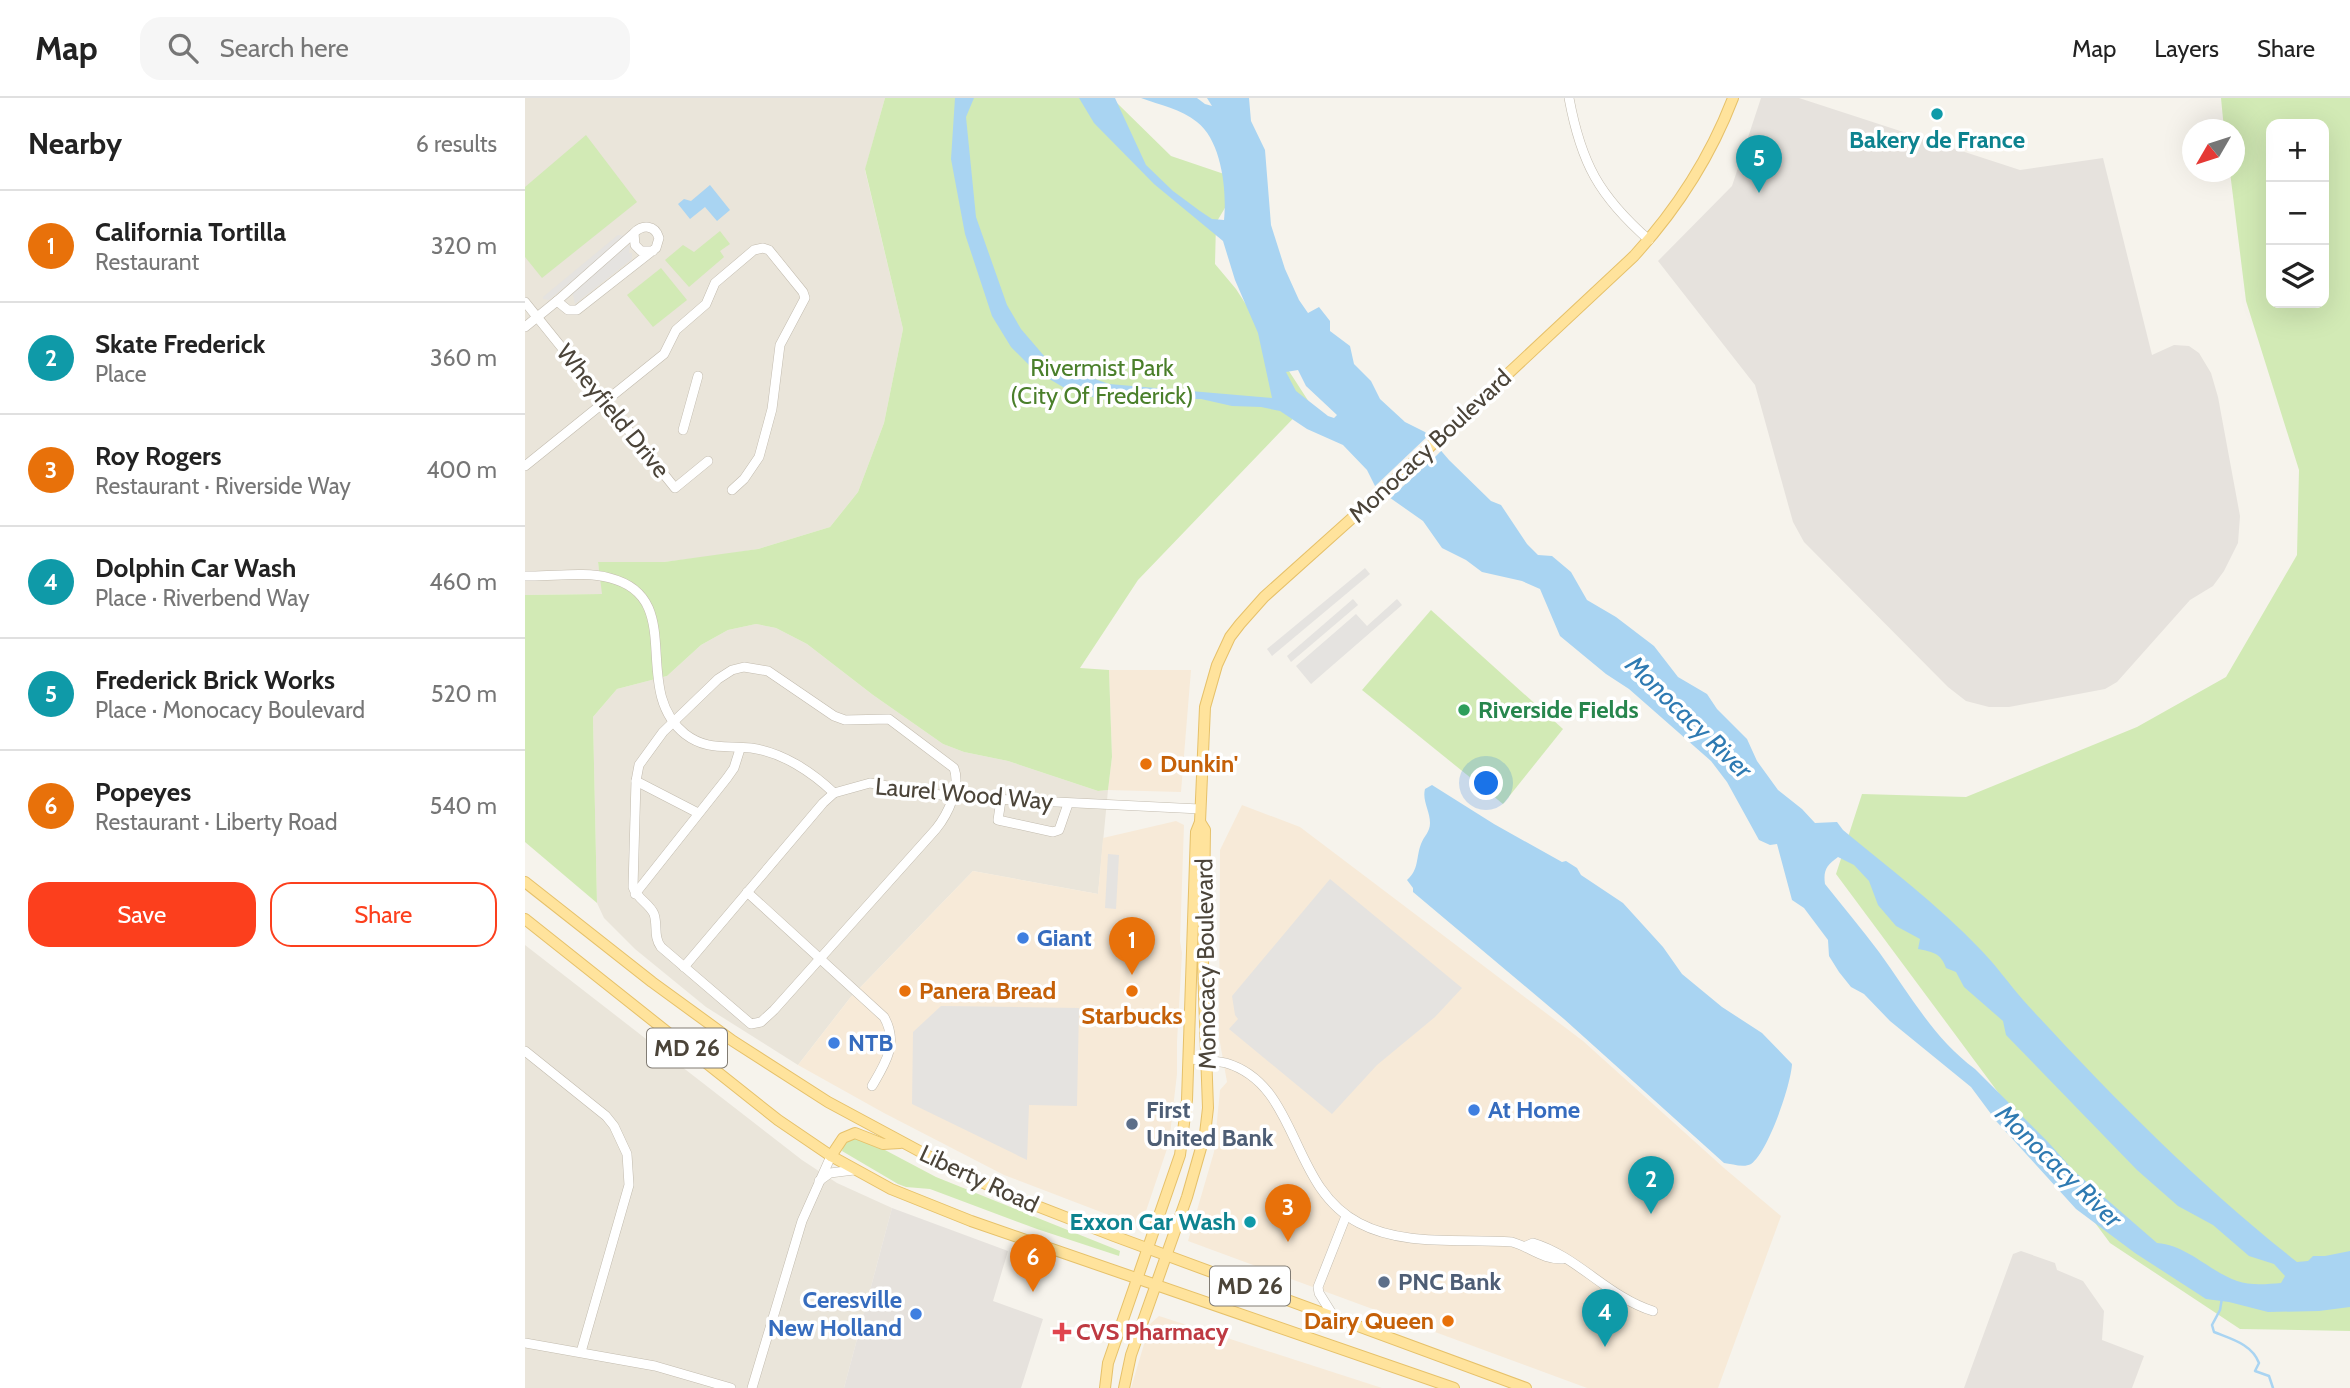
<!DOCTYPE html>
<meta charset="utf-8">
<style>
body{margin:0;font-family:Cabin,sans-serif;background:#f6f6f6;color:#222}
.controls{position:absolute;right:21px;top:21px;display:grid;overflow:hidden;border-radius:14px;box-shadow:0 7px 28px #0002}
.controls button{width:63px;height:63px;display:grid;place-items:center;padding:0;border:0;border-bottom:2px solid #e0e0e0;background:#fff;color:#222;font:35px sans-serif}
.compass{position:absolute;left:1657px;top:21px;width:63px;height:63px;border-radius:50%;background:#fff;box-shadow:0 7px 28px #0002;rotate:231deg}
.you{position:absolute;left:962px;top:686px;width:24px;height:24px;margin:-18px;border:5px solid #fff;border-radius:50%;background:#1a73e8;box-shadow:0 0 0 10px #1a73e833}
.badge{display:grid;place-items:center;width:46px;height:46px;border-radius:50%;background:#fc3f1d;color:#fff;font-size:23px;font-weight:700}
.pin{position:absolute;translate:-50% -58px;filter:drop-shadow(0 2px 4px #0008)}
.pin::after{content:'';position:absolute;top:37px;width:24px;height:21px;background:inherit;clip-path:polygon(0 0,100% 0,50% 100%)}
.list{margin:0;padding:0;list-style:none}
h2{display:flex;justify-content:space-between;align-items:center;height:91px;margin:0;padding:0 28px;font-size:30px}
h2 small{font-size:23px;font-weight:400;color:#767676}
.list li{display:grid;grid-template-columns:46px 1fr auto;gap:21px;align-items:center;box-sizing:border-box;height:112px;padding:0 28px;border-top:2px solid #e0e0e0}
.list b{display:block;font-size:26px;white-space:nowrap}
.list p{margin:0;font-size:23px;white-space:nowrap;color:#767676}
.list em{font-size:23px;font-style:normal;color:#767676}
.actions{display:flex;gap:14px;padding:21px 28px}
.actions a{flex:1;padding:16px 0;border:2px solid #fc3f1d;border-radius:21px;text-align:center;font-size:24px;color:#fc3f1d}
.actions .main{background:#fc3f1d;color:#fff}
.icon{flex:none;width:38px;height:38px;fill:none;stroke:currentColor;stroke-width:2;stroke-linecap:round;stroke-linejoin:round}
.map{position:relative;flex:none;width:1825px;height:1290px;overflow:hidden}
header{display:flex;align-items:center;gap:42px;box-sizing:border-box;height:98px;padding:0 35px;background:#fff;border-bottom:2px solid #e0e0e0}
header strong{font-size:33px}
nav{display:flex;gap:38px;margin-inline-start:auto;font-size:24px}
.search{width:490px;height:63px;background:#f6f6f6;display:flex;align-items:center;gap:18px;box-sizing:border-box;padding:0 24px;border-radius:21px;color:#767676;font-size:26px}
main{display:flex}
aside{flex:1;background:#fff}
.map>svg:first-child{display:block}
.residential{fill:#eae5da}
.commercial{fill:#f7ead8}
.industrial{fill:#e6e2dd}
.green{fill:#d2eab5;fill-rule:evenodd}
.parking{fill:#e5e3e0}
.water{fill:#a9d4f2;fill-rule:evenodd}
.pier{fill:#f6f3ec}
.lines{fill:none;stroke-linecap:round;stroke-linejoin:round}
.stream{stroke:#a9d4f2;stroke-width:2.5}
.minor-casing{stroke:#c2bbae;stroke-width:10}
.major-casing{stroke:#e6c16a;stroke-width:12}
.minor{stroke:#fff;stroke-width:9}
.major{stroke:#ffe39c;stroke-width:10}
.culture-dot{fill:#0f9aa8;stroke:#fff;stroke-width:2.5}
.leisure-dot{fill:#2e9e5b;stroke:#fff;stroke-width:2.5}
.food-dot{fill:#e8710a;stroke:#fff;stroke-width:2.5}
.shop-dot{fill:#3f7fe0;stroke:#fff;stroke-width:2.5}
.service-dot{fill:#5c6f8a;stroke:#fff;stroke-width:2.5}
.health-dot{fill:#e0444e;stroke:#fff;stroke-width:2.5}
.labels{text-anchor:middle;stroke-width:7;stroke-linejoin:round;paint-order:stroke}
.shield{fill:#fff;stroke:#817c74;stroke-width:2}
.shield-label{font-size:23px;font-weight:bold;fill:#4b4439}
.culture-label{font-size:24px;font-weight:bold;fill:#0d838f;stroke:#fff}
.park-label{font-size:24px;fill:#4a7f2a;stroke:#fff}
.street-label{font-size:24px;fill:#4b4439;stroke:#fff}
.leisure-label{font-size:24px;font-weight:bold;fill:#27864d;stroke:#fff;text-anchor:start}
.food-label{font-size:24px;font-weight:bold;fill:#c56008;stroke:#fff;text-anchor:start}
.shop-label{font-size:24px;font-weight:bold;fill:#366cbe;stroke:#fff;text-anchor:start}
.service-label{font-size:24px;font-weight:bold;fill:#4e5e75;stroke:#fff;text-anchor:start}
.health-label{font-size:24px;font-weight:bold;fill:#be3a42;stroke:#fff;text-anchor:start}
.water-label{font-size:26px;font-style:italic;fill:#2e7ab2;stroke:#fff}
</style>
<header>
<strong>Map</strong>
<div class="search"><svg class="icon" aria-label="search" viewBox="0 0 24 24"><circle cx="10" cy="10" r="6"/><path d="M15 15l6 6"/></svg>Search here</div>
<nav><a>Map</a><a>Layers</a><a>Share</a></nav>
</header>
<main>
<aside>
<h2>Nearby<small>6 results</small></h2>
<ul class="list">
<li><span class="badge" style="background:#e8710a">1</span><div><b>California Tortilla</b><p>Restaurant</p></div><em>320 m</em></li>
<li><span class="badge" style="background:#0f9aa8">2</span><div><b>Skate Frederick</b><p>Place</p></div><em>360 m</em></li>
<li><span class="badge" style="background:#e8710a">3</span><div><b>Roy Rogers</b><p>Restaurant · Riverside Way</p></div><em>400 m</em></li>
<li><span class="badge" style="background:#0f9aa8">4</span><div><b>Dolphin Car Wash</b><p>Place · Riverbend Way</p></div><em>460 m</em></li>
<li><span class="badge" style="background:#0f9aa8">5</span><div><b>Frederick Brick Works</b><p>Place · Monocacy Boulevard</p></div><em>520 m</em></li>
<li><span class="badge" style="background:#e8710a">6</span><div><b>Popeyes</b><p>Restaurant · Liberty Road</p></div><em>540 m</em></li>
</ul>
<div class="actions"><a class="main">Save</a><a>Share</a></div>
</aside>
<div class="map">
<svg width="1825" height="1290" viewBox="0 0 1825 1290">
<rect width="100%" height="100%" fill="#f6f3ec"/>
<!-- residential -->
<g class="residential">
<polygon points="0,0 360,0 340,72 378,231 359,325 333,394 305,429 233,451 197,457 139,464 73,464 78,496 0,497"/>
<polygon points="231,526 251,530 282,546 348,597 418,646 439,654 483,663 573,693 583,692 573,796 448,773 325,900 273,967 181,909 110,851 79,820 72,805 68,619 92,591 142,578 176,547 203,532"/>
<polygon points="0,847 277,1062 312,1085 367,1110 319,1290 0,1290"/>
</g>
<!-- commercial -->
<g class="commercial">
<polygon points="584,572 666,572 656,694 583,692 587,659"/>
<polygon points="717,707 775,729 1058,943 1199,1070 1256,1118 1193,1290 1062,1290 663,1143 689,1054 695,992 702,984 694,939 695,752"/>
<polygon points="651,723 659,727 655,843 657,855 652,944 652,976 644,1045 619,1119 615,1124 611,1126 602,1124 479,1077 359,1015 273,967 325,900 448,773 573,796 578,740"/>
<polygon points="634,1218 857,1290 606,1290 625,1226"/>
</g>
<!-- industrial -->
<g class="industrial">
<polygon points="1236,0 1274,0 1495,72 1578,60 1627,257 1649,247 1664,248 1674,255 1686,275 1693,299 1715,418 1713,445 1699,473 1688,488 1665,502 1592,584 1580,591 1484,609 1464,609 1441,603 1423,589 1279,444 1268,424 1230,287 1133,163 1207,88"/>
<polygon points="367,1110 483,1153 468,1203 518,1221 496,1290 319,1290"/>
<polygon points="1496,1153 1530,1165 1532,1172 1558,1183 1579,1213 1577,1242 1619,1258 1607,1290 1439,1290 1488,1156"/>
</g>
<!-- green -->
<g class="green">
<polygon points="360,0 584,0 593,6 646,58 702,77 704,103 691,125 690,166 711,191 784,304 613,482 555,570 584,572 587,659 583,692 573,693 483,663 439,654 418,646 348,597 282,546 251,530 231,526 203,532 176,547 142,578 92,591 68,619 72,805 0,744 0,497 77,496 73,464 139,464 233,451 305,429 333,394 359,325 378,231 340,71"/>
<path d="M1696,0H1825V1233L1715,1231L1585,1145L1311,776L1337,696L1441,699L1612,629L1701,579L1772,457L1774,372L1721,203L1705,74H1710V32L1699,31ZM1746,26H1799V205H1746Z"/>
<polygon points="61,37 112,104 17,180 0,159 0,89"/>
<polygon points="195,133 205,146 195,153 199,159 164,189 140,162 158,147 169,154"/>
<polygon points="136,170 162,202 128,229 102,197"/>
<polygon points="906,512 1038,631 978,706 837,592"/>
<polygon points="329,1039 343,1043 411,1079 595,1153 594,1158 512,1131 405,1091 381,1089 373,1086 317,1053 319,1046"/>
</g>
<!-- parking -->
<g class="parking">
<polygon points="93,137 101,138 24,202 18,201 18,199"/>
<polygon points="105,146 104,155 107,155 107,161 50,206 47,193"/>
<polygon points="840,470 845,476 747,558 742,551"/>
<polygon points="828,501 833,507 766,564 762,558"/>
<polygon points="872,501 877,507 786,586 771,568 831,516 842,528"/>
<polygon points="583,756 594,757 591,811 580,810"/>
<polygon points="805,781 937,890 910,919 852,967 807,1016 704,931 713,921 710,917 707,898"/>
<polygon points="416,908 554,910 552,1008 504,1007 502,1062 387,1006 388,934"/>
</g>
<!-- water -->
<g class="water">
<path d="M430,0H449L441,19L451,119L482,207L496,231L520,259L544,272L584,286L747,300L733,235L710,182L698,143L629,86L569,25L554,0H590L621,67L648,93L675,113L687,121L699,122C702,94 697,43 672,24C656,11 635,7 616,0H672L680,6L687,8L682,0H724L726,23L740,52L746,127L760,171L774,202L783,215L794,209L805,223V233L825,248L829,266L846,283L855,301L880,324L900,334L924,362L966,403L976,407L1002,446L1013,457L1027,458L1046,474L1062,502L1091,519L1129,548L1153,579L1182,596L1192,611L1222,641L1232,663L1253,692L1277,711L1290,725L1312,724L1318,732C1364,770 1413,807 1455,851C1471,867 1484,886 1499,903C1584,996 1673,1086 1772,1164L1783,1163L1788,1158H1800L1825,1153V1209L1794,1213L1743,1214L1704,1204L1681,1201L1610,1155L1551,1111L1472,1024L1446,989L1365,923L1339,896L1326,889L1314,874L1304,858L1303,842L1279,810L1267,802L1252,746L1245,747L1234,742L1202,684L1186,663L1104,591L1081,576L1035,538L1015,491L997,483L957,474L941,462L917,450L898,423L851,390L842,372L818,347L782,331L755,313L736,309L707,308L676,301L578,302L543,292L509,272L486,249L467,218L440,136L426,61ZM773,272L781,288L812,317L809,320L803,318L771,293L761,274ZM1313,759L1329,767L1344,783L1353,807L1371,828L1395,841L1393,851C1408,854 1416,855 1421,870L1431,874L1439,889L1478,923L1481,937L1612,1072L1653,1108L1688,1127L1724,1158L1749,1166L1760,1178L1756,1185C1742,1186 1726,1188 1712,1183C1684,1173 1662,1147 1632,1145L1549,1073L1523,1044L1450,971C1408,940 1384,895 1354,854C1337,831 1318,809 1300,786C1298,772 1302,767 1313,759Z"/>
<polygon points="185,87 205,112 192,123 180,109 165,121 153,106 159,101 166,103"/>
<path d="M907,687L969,726L1037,764L1041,763L1052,770L1056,777L1098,805L1138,849L1157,876L1197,909L1237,935L1267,966C1266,987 1243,1054 1226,1066C1219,1070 1207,1066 1199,1065L1039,921L888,794V790L882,782C894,772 891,759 896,746C899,738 905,734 905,725C905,713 897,703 900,691Z"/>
</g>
<!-- pier -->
<polygon class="pier" points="906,335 919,350 910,359 863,402 849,393 847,391"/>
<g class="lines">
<!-- stream -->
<path class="stream" d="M1697,1200L1695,1212L1687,1227L1689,1234C1706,1241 1727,1246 1734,1265L1730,1273L1744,1278L1748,1290"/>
<defs>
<g id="minor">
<path d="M1044,0C1056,65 1074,98 1124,142"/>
<path d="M109,135L32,203L43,212H52L131,150L134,140C130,127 118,126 109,135L110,147L116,153H128"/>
<polyline points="0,204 150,390 183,363"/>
<polyline points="0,229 32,203"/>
<polyline points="158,332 173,278"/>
<polyline points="0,368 139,256 151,232 181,206 190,185 229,152 238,150 244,152 278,194 280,200 255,247 247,311 234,359 219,381 207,392"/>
<path d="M0,478C27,479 58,473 85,480C163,500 104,591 160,636C182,653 201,647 226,650C257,654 287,674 309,695"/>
<path d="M219,569L243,573L309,618L320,622L364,621L429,670C436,689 423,716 411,731L249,912L236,924L226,926L136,849C128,838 133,828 129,816C124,805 112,801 108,789L111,683L114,667L138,634L193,581L207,572Z"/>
<polyline points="111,683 173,715"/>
<polyline points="476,702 473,722 528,734 534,732 543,706"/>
<path d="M222,794L359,919C374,945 360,966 347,988"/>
<polyline points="110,796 202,680 209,670 215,651"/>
<polyline points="159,869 298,705 309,695 345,685 427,699 675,711"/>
<polyline points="0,953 81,1018 89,1028 102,1056 104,1087 56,1254"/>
<path d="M664,961C676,962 689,962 701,965C775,987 764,1089 834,1125C879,1149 937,1140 987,1144C1005,1149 1018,1162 1038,1161"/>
<polyline points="294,1083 305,1075 329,1072"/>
<path d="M1001,1148L1008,1145C1052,1158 1083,1199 1128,1213"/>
<polyline points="809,1219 794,1195 793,1189 821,1118"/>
<polyline points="0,1245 130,1268 206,1290"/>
<polyline points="227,1290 277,1123 306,1058"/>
</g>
<g id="major">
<polyline points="0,784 127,884 208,943 303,1004 422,1068 489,1099 589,1138 1001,1290"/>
<polyline points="0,821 253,1022 306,1058 366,1091 446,1123 929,1290"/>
<polyline points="306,1058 318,1040 330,1035 358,1046 375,1045"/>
<path d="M580,1290L583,1265L655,1057L662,1002L671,734L675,724L680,609L692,567L705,539L715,526L739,499L864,387L1109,158C1152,111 1185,60 1208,0"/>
<polyline points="599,1290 606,1257 662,1099 680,1036 683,1010 678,868 680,732 675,724"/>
</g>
</defs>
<!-- minor casing -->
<use href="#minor" class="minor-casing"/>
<!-- major casing -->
<use href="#major" class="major-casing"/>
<!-- minor -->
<use href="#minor" class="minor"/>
<!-- major -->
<use href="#major" class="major"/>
</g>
<!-- markers -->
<g class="culture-dot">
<circle cx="1412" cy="16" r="7"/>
<circle cx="725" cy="1124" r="7"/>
</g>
<circle class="leisure-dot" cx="939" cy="612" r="7"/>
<g class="food-dot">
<circle cx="621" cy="666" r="7"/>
<circle cx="380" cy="893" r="7"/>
<circle cx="607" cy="893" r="7"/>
<circle cx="923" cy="1223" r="7"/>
</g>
<g class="shop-dot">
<circle cx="498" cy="840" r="7"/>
<circle cx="309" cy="945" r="7"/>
<circle cx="949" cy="1012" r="7"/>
<circle cx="391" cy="1216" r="7"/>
</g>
<g class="service-dot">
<circle cx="607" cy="1026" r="7"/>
<circle cx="859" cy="1184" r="7"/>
</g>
<path class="health-dot" d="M533.5 1223.5h7v7h7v7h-7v7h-7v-7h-7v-7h7z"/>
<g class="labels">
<!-- shield labels -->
<g class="shield">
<rect x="122" y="930.5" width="80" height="39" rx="5"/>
<rect x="685" y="1168.5" width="80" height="39" rx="5"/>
</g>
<g class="shield-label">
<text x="162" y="958">MD 26</text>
<text x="725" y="1196">MD 26</text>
</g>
<!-- culture labels -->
<g class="culture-label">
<text x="1412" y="50">Bakery de France</text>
<text x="711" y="1132" text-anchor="end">Exxon Car Wash</text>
</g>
<!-- park labels -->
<g class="park-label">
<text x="577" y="278">Rivermist Park<tspan x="577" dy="28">(City Of Frederick)</tspan></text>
</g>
<!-- street labels -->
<g class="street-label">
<text transform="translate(88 313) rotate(51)" y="8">Wheyfield Drive</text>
<text transform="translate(905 348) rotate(-43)" y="8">Monocacy Boulevard</text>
<text transform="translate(439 696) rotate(5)" y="8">Laurel Wood Way</text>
<text transform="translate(681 866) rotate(-91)" y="8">Monocacy Boulevard</text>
<text transform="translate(454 1081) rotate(25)" y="8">Liberty Road</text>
</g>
<!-- leisure labels -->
<g class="leisure-label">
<text x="953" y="620">Riverside Fields</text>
</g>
<!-- food labels -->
<g class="food-label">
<text x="635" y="674">Dunkin'</text>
<text x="394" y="901">Panera Bread</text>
<text x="607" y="926" text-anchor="middle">Starbucks</text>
<text x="909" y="1231" text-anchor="end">Dairy Queen</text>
</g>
<!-- shop labels -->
<g class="shop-label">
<text x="512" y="848">Giant</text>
<text x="323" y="953">NTB</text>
<text x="963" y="1020">At Home</text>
<text x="377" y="1210" text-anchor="end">Ceresville<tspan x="377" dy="28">New Holland</tspan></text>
</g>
<!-- service labels -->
<g class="service-label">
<text x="621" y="1020">First<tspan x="621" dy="28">United Bank</tspan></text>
<text x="873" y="1192">PNC Bank</text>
</g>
<!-- health labels -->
<g class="health-label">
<text x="551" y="1242">CVS Pharmacy</text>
</g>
<!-- water labels -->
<g class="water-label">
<text transform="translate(1164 619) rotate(44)" y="9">Monocacy River</text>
<text transform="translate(1534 1068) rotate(44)" y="9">Monocacy River</text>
</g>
</g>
</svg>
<div class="controls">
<button>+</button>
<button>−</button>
<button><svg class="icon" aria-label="layers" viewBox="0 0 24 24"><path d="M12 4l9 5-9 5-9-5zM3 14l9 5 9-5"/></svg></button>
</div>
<svg class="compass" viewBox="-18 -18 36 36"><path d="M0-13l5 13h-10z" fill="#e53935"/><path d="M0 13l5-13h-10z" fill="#767676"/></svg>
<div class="you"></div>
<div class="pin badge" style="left:607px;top:877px;background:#e8710a">1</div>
<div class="pin badge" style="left:1126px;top:1116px;background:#0f9aa8">2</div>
<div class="pin badge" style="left:763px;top:1144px;background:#e8710a">3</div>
<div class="pin badge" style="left:1080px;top:1249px;background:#0f9aa8">4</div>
<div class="pin badge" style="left:1234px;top:95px;background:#0f9aa8">5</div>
<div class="pin badge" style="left:508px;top:1194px;background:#e8710a">6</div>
</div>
</main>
